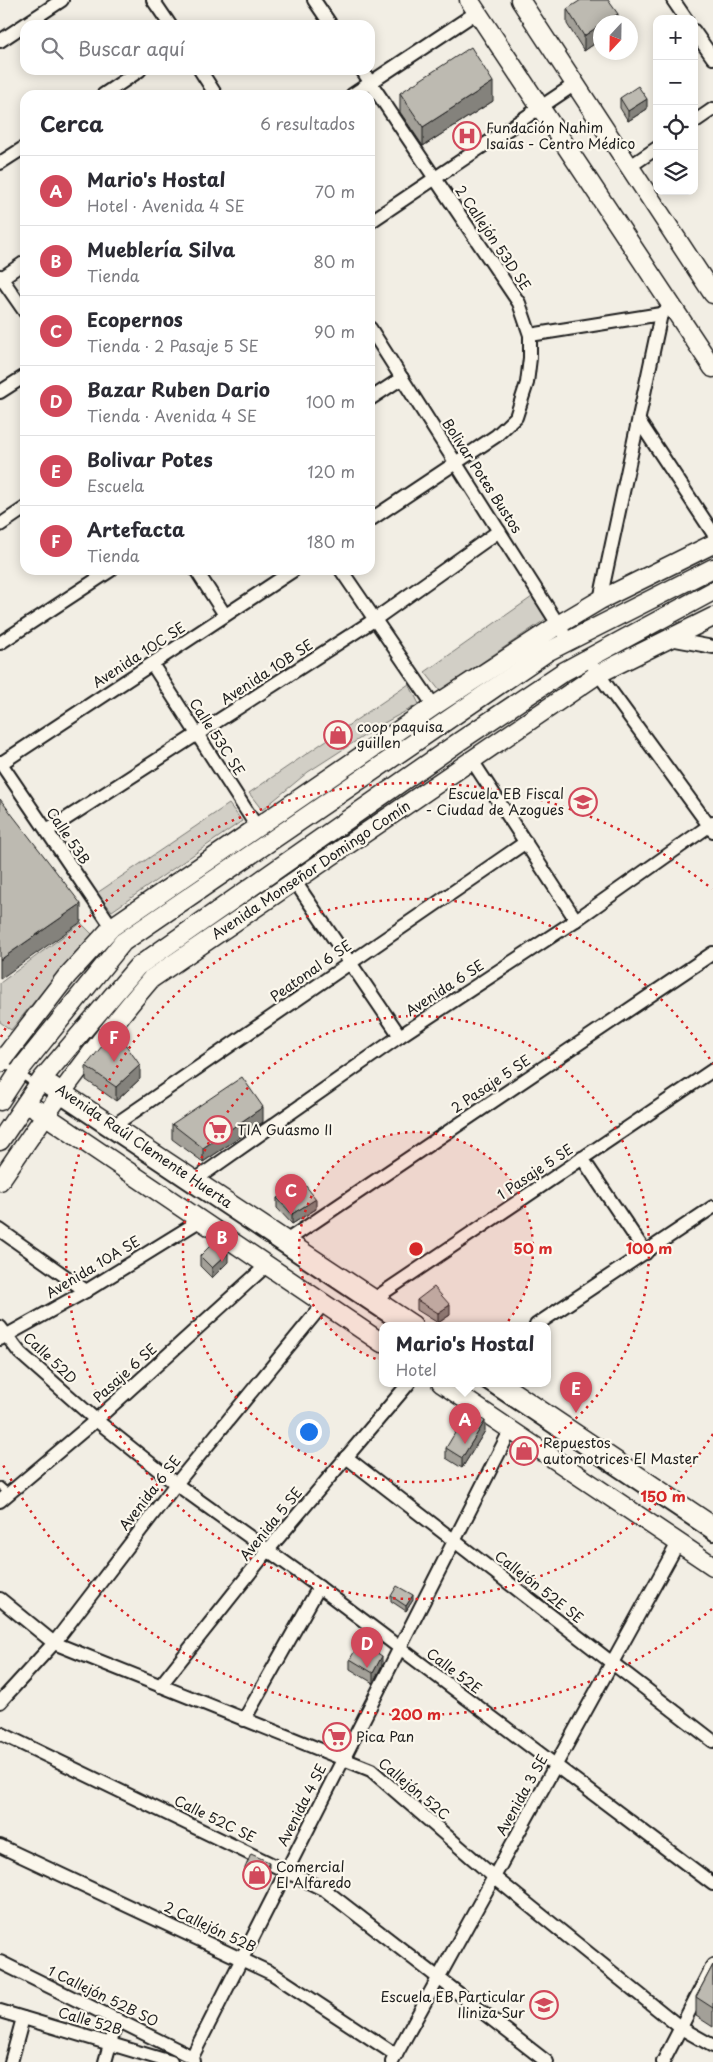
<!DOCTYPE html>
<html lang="es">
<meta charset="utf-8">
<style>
body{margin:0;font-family:"Playpen Sans",sans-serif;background:#f2f2f3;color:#2b2b33}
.controls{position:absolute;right:15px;top:15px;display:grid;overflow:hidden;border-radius:10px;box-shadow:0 2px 12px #0003}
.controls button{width:45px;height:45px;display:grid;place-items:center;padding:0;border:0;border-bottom:1px solid #e1e1e2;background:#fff;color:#2b2b33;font:25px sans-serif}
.compass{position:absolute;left:593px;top:15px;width:45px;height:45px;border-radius:50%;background:#fff;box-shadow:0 2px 12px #0003;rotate:202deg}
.you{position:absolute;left:308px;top:1431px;width:18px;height:18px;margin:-12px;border:4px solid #fff;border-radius:50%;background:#1a73e8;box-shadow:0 0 0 8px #1a73e833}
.badge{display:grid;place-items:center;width:32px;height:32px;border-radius:50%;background:#d1495b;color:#fff;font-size:16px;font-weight:700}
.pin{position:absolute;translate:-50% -41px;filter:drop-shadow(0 1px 2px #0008)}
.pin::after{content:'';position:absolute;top:26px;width:18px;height:15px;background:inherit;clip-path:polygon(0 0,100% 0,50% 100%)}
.popup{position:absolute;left:379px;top:1322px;width:172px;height:65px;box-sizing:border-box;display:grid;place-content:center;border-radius:10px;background:#fff;filter:drop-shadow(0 1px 4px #0005);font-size:16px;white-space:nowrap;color:#7c7c81}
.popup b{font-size:19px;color:#2b2b33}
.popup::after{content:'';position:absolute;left:50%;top:100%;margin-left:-10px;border:10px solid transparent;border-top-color:#fff}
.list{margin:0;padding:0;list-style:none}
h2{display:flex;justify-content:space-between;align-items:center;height:65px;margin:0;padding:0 20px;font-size:21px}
h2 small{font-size:16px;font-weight:400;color:#7c7c81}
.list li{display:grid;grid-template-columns:32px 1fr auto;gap:15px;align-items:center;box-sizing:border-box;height:70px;padding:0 20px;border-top:1px solid #e1e1e2}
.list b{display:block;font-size:19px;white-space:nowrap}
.list p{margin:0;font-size:16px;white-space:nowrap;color:#7c7c81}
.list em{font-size:16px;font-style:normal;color:#7c7c81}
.icon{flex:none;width:28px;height:28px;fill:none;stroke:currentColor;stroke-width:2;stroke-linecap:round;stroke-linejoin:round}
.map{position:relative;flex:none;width:713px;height:2062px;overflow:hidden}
.search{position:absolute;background:#fff;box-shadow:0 2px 12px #0003;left:20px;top:20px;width:355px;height:55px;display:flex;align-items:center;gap:12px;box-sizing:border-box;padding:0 18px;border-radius:15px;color:#7c7c81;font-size:19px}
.panel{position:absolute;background:#fff;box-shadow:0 2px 12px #0003;left:20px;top:90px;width:355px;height:485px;border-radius:15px}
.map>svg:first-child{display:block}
.green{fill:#d2cfc6;stroke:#777671}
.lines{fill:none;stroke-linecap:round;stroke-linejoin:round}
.service-casing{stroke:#1c1c1c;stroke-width:10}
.minor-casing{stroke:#1c1c1c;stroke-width:16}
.secondary-casing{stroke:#1c1c1c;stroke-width:21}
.service{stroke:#fbf7ec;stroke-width:6}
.minor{stroke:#fbf7ec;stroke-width:12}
.secondary{stroke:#fbf7ec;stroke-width:18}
.wall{fill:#a3a098;stroke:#1c1c1c}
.shaded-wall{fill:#84827c;stroke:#1c1c1c}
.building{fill:#bdbab1;stroke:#1c1c1c}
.ring{fill:none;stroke:#d62828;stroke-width:2.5;stroke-dasharray:2.5 5}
.labels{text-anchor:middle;stroke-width:4.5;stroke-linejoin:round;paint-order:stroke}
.poi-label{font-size:14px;fill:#1c1c1c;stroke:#fbf7ec;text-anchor:start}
.street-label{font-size:14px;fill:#1c1c1c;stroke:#fbf7ec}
.centre{fill:#d62828;stroke:#fbf7ec;stroke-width:2.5}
.ring-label{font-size:15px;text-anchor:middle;font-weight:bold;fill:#d62828;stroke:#fbf7ec;stroke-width:4.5;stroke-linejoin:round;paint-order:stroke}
</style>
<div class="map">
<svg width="713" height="2062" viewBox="0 0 713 2062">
<rect width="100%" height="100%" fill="#f2eee4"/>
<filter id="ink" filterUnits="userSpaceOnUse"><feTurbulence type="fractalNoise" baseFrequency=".02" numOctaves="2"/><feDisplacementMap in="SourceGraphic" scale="10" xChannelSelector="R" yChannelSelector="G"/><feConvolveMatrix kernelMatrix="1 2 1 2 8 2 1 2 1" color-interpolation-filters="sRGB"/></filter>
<g filter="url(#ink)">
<!-- green -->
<g class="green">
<polygon points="532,597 546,619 440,691 425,672"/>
<polygon points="409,684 419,704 384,723 308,772 262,810 249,793"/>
<polygon points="229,804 242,821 112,911 97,893"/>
<polygon points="81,923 93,935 50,982 11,1030 0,1022 0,983"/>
</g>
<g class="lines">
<defs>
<g id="service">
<polyline points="2,1062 396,1325"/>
<polyline points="482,1383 713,1537"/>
<polyline points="0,1486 9,1494"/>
</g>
<g id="minor">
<polyline points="153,0 170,25"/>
<polyline points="314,0 331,25"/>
<polyline points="673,0 686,19"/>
<polyline points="694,31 713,58"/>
<polyline points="0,41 62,0"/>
<polyline points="200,70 216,95"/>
<polyline points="362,70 519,303 530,335 530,358 527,383 516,417 496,436 370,520"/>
<polyline points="103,95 140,70"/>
<polyline points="352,95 477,12"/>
<polyline points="694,122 713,109"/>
<polyline points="0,163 25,147"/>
<polyline points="629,167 657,148"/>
<polyline points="370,222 575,84"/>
<polyline points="0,276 25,312"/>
<polyline points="0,279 25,262"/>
<polyline points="370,328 563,632"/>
<polyline points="530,335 661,314 667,310"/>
<polyline points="0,392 25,376"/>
<polyline points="370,399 402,378"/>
<polyline points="639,421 713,533"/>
<polyline points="0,525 25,508"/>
<polyline points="196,570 225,615"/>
<polyline points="341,570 434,706"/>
<polyline points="600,600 661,314"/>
<polyline points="670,639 713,647"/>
<polyline points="0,643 111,570"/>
<polyline points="152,664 257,827"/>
<polyline points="594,668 713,831"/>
<polyline points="471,759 576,920"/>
<polyline points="0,762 112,927"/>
<polyline points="0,764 294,570"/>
<polyline points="47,831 374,620 499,531"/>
<polyline points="296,883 400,1036"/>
<polyline points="113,1126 526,842"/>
<polyline points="582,1158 646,1253"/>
<polyline points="195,1180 400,1036 576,920 713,823"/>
<polyline points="0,1230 86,1291"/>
<polyline points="286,1241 713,953"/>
<polyline points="374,1299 713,1070"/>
<polyline points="536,1325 713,1207"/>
<polyline points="0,1327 20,1353 96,1420 176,1484 319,1587 713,1884"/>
<polyline points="0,1339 86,1291 201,1220"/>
<polyline points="346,1457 713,1741"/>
<polyline points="0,1501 96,1420 267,1265"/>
<polyline points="0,1599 54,1643 371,1770 494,1877 681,2028 713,2046"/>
<polyline points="160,1686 268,1550 409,1383"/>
<polyline points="0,1702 54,1643 176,1484 324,1303"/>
<polyline points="244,1720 319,1587"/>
<polyline points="0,1733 325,1890 547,2062"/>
<polyline points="0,1846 273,1974 396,2055"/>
<polyline points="0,1962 192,2057"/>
<polyline points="0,2011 171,2062"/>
<polyline points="11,2062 23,2018"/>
<polyline points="105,2062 117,2019"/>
<polyline points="193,2062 192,2057 511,1429"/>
<polyline points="392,2062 678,1543"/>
<polyline points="663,2062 713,1965"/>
</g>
<g id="secondary">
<polyline points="469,0 713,368"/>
<polyline points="520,0 713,294"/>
<polyline points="0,1063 67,976 112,927 434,706 558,625 600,600 713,544"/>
<polyline points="51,1085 413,1325"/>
<polyline points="0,1101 23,1066 123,942 547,652 713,568"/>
<polyline points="36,1109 382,1343"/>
<polyline points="0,1141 42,1079 137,967 460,741 563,672 713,591"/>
<path d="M0,1181C47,1111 96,1043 151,979L598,674L713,617"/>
<polyline points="441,1383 713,1566"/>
<polyline points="500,1383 713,1526"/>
</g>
</defs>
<!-- service casing -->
<use href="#service" class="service-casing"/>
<!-- minor casing -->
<use href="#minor" class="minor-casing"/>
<!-- secondary casing -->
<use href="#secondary" class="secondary-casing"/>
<!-- service -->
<use href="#service" class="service"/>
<!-- minor -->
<use href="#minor" class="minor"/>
<!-- secondary -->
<use href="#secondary" class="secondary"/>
</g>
<!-- wall -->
<g class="wall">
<polygon points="567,9 618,22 600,22 600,40 584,51 567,24"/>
<polygon points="400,93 493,101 423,146 400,112"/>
<polygon points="620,98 647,109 628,121 620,108"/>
<polygon points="86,1066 140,1079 116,1101 86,1080"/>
<polygon points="263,1122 203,1162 172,1139 172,1124"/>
<polygon points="277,1198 316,1209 292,1224 277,1208"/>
<polygon points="200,1256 228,1262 212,1278 200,1266"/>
<polygon points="417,1300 450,1315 438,1323 417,1310"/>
<polygon points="485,1431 462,1468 446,1458 446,1448"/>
<polygon points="391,1596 413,1600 406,1611 391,1601"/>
<polygon points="350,1659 382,1665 373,1683 350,1669"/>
<polygon points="245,1868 269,1872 263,1886 245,1878"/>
<polygon points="713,1965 713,2027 696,2016 696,1997"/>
</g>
<!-- shaded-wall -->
<g class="shaded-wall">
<polygon points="618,14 618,22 605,22"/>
<polygon points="600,25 600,40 584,51 584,36"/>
<polygon points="493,82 493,101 423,146 423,127"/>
<polygon points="647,99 647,109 628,121 628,111"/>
<polygon points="81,904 81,922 0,979 0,960"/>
<polygon points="140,1065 140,1079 116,1101 116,1087"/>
<polygon points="263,1107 263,1122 203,1162 203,1148"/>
<polygon points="316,1199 316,1209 292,1224 292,1214"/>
<polygon points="228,1253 228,1262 212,1278 212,1268"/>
<polygon points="450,1305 450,1315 438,1323 438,1313"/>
<polygon points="485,1421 485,1431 462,1468 462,1458"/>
<polygon points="413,1595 413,1600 406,1611 406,1606"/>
<polygon points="382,1656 382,1665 373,1683 373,1673"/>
<polygon points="269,1862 269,1872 263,1886 263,1876"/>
</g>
<!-- building -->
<g class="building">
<polygon points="581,0 608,0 618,14 605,22 600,22 600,25 584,36 567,9"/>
<polygon points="471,47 493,82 423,127 400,93"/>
<polygon points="638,86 647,99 628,111 620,98"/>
<polygon points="0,799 81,904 0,960"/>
<polygon points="115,1030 140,1065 116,1087 86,1066"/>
<polygon points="242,1077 263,1107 203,1148 172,1124"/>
<polygon points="302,1181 316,1199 292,1214 277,1198"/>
<polygon points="216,1240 228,1253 212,1268 200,1256"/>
<polygon points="434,1287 450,1305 438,1313 417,1300"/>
<polygon points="468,1411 485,1421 462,1458 446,1448"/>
<polygon points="397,1586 413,1595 406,1606 391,1596"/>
<polygon points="360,1642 382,1656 373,1673 350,1659"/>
<polygon points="251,1854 269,1862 263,1876 245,1868"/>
<polygon points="713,1965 713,2008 696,1997"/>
</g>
</g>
<!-- distance rings -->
<circle cx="416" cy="1249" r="117" fill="#d62828" fill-opacity=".12"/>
<g class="ring">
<circle cx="416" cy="1249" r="117"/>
<circle cx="416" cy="1249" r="233"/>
<path d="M713 1434A350 350 0 1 1 713 1064"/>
<path d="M712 1609A466 466 0 0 1 1 1461M1 1037A466 466 0 0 1 712 889"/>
</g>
<!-- icons -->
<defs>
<symbol id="hospital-ring" viewBox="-11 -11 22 22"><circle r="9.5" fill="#fbf7ec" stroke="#d1495b" stroke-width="1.5"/><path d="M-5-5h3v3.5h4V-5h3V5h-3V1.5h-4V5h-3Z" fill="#d1495b"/></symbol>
<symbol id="shop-ring" viewBox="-11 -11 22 22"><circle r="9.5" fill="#fbf7ec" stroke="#d1495b" stroke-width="1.5"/><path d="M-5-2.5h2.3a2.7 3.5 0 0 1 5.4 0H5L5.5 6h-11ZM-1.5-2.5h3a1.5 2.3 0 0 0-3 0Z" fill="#d1495b"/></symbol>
<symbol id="school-ring" viewBox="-11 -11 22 22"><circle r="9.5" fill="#fbf7ec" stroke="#d1495b" stroke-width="1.5"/><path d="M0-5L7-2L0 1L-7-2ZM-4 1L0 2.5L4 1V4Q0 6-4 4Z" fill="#d1495b"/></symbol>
<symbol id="supermarket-ring" viewBox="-11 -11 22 22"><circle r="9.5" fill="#fbf7ec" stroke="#d1495b" stroke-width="1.5"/><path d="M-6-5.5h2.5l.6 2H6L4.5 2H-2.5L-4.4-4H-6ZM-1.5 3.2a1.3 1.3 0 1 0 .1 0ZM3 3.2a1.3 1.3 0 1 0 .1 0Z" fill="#d1495b"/></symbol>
</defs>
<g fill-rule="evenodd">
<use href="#hospital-ring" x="451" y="120" width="32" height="32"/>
<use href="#shop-ring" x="322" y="719" width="32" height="32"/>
<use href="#school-ring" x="567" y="786" width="32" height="32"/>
<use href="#supermarket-ring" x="202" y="1114" width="32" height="32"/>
<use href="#shop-ring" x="508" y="1435" width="32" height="32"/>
<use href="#supermarket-ring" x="321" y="1721" width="32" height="32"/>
<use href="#shop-ring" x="241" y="1859" width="32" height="32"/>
<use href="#school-ring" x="528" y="1989" width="32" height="32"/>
</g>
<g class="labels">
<!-- poi labels -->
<g class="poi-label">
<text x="486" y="133">Fundación Nahim<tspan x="486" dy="16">Isaias - Centro Médico</tspan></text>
<text x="357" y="732">coop paquisa<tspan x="357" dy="16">guillen</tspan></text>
<text x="564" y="799" text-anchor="end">Escuela EB Fiscal<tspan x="564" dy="16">- Ciudad de Azogues</tspan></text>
<text x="237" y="1135">TIA Guasmo II</text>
<text x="543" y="1448">Repuestos<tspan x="543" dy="16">automotrices El Master</tspan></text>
<text x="356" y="1742">Pica Pan</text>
<text x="276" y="1872">Comercial<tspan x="276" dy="16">El Alfaredo</tspan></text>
<text x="525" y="2002" text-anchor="end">Escuela EB Particular<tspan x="525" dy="16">Iliniza Sur</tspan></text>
</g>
<!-- street labels -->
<g class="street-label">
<text transform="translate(493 238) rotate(56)" y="5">2 Callejón 53D SE</text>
<text transform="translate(482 476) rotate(57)" y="5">Bolivar Potes Bustos</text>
<text transform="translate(139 655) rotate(-33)" y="5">Avenida 10C SE</text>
<text transform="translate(267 672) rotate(-33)" y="5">Avenida 10B SE</text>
<text transform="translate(217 737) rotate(57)" y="5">Calle 53C SE</text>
<text transform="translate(68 836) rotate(56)" y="5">Calle 53B</text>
<text transform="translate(311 870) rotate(-34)" y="5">Avenida Monseñor Domingo Comín</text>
<text transform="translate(311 971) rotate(-35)" y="5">Peatonal 6 SE</text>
<text transform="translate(445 988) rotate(-33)" y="5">Avenida 6 SE</text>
<text transform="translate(491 1084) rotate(-34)" y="5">2 Pasaje 5 SE</text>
<text transform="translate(144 1146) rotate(34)" y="5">Avenida Raúl Clemente Huerta</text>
<text transform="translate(535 1172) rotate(-34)" y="5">1 Pasaje 5 SE</text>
<text transform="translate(93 1267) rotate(-31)" y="5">Avenida 10A SE</text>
<text transform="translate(50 1358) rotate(43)" y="5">Calle 52D</text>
<text transform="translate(125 1373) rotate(-42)" y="5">Pasaje 6 SE</text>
<text transform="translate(150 1493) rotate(-52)" y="5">Avenida 6 SE</text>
<text transform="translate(271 1524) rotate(-51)" y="5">Avenida 5 SE</text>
<text transform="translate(539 1587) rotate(38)" y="5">Callejón 52E SE</text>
<text transform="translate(454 1671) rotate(37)" y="5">Calle 52E</text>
<text transform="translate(414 1789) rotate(40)" y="5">Callejón 52C</text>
<text transform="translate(522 1795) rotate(-61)" y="5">Avenida 3 SE</text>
<text transform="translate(302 1805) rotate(-63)" y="5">Avenida 4 SE</text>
<text transform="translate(215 1819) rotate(26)" y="5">Calle 52C SE</text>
<text transform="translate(210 1927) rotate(25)" y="5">2 Callejón 52B</text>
<text transform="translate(103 1996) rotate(26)" y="5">1 Callejón 52B SO</text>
<text transform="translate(90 2021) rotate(16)" y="5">Calle 52B</text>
</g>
</g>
<circle cx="416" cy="1249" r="8" class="centre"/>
<g class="ring-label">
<text x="533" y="1254">50 m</text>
<text x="649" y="1254">100 m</text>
<text x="663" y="1502">150 m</text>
<text x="416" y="1720">200 m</text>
</g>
</svg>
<div class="controls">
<button>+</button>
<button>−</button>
<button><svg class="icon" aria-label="locate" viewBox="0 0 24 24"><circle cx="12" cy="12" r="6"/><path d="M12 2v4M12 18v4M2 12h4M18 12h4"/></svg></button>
<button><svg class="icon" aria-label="layers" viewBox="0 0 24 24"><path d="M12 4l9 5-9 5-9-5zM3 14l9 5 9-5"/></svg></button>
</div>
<svg class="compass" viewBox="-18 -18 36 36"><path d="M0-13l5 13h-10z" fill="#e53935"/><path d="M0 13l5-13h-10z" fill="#7c7c81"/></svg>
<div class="you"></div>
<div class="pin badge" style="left:465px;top:1444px">A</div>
<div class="popup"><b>Mario's Hostal</b>Hotel</div>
<div class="pin badge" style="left:222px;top:1262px">B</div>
<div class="pin badge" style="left:291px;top:1215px">C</div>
<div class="pin badge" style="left:367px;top:1668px">D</div>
<div class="pin badge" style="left:576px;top:1413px">E</div>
<div class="pin badge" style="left:114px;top:1062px">F</div>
<div class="search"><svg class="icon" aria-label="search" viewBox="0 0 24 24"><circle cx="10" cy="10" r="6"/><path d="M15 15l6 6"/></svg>Buscar aquí</div>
<section class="panel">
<h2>Cerca<small>6 resultados</small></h2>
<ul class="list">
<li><span class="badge">A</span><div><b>Mario's Hostal</b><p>Hotel · Avenida 4 SE</p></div><em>70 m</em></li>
<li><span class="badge">B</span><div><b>Mueblería Silva</b><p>Tienda</p></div><em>80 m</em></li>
<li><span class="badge">C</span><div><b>Ecopernos</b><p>Tienda · 2 Pasaje 5 SE</p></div><em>90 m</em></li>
<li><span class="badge">D</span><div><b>Bazar Ruben Dario</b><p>Tienda · Avenida 4 SE</p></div><em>100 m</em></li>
<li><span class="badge">E</span><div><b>Bolivar Potes</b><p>Escuela</p></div><em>120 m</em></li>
<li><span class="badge">F</span><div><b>Artefacta</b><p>Tienda</p></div><em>180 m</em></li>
</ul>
</section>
</div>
